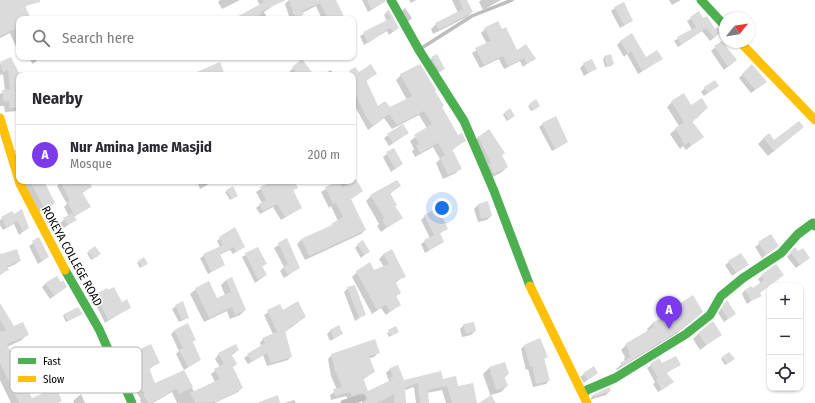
<!DOCTYPE html>
<meta charset="utf-8">
<style>
body{margin:0;font-family:"Fira Sans Condensed",sans-serif;background:#f7f7f7;color:#2b2b33}
.controls{position:absolute;right:12px;bottom:12px;display:grid;overflow:hidden;border-radius:8px;box-shadow:0 1px 3px #0004}
.controls button{width:36px;height:36px;display:grid;place-items:center;padding:0;border:0;border-bottom:1px solid #e1e1e2;background:#fff;color:#2b2b33;font:20px sans-serif}
.compass{position:absolute;left:719px;top:12px;width:36px;height:36px;border-radius:50%;background:#fff;box-shadow:0 1px 3px #0004;rotate:60deg}
.you{position:absolute;left:442px;top:208px;width:14px;height:14px;margin:-10px;border:3px solid #fff;border-radius:50%;background:#1a73e8;box-shadow:0 0 0 6px #1a73e833}
.badge{display:grid;place-items:center;width:26px;height:26px;border-radius:50%;background:#7c3aed;color:#fff;font-size:13px;font-weight:700}
.pin{position:absolute;translate:-50% -33px;filter:drop-shadow(0 1px 2px #0008)}
.pin::after{content:'';position:absolute;top:21px;width:14px;height:12px;background:inherit;clip-path:polygon(0 0,100% 0,50% 100%)}
.list{margin:0;padding:0;list-style:none}
h2{display:flex;justify-content:space-between;align-items:center;height:52px;margin:0;padding:0 16px;font-size:17px}
h2 small{font-size:13px;font-weight:400;color:#7c7c81}
.list li{display:grid;grid-template-columns:26px 1fr auto;gap:12px;align-items:center;box-sizing:border-box;height:60px;padding:0 16px;border-top:1px solid #e1e1e2}
.list b{display:block;font-size:15px;white-space:nowrap}
.list p{margin:0;font-size:13px;white-space:nowrap;color:#7c7c81}
.list em{font-size:13px;font-style:normal;color:#7c7c81}
.icon{flex:none;width:22px;height:22px;fill:none;stroke:currentColor;stroke-width:2;stroke-linecap:round;stroke-linejoin:round}
.map{position:relative;flex:none;width:815px;height:403px;overflow:hidden}
.search{position:absolute;background:#fff;box-shadow:0 1px 3px #0004;left:16px;top:16px;width:340px;height:44px;display:flex;align-items:center;gap:10px;box-sizing:border-box;padding:0 14px;border-radius:8px;color:#7c7c81;font-size:15px}
.panel{position:absolute;background:#fff;box-shadow:0 1px 3px #0004;left:16px;top:72px;width:340px;height:112px;border-radius:8px}
.map>svg:first-child{display:block}
.shadow{fill:#0003}
.building{fill:#dbdbdb}
.lines{fill:none;stroke-linecap:round;stroke-linejoin:round}
.lane{stroke:#bdbdbd;stroke-width:3.5}
.street{stroke:#bdbdbd;stroke-width:7}
.fast{stroke:#4caf50;stroke-width:9}
.slow{stroke:#ffc107;stroke-width:9}
.labels{text-anchor:middle;stroke-width:3;stroke-linejoin:round;paint-order:stroke}
.street-label{font-size:12px;fill:#000;stroke:#fff}
.key{fill:#fff;stroke:#b2b2b2;stroke-width:1}
.key-label{font-size:11px;fill:#000}
</style>
<div class="map">
<svg width="815" height="403" viewBox="0 0 815 403">
<rect width="100%" height="100%" fill="#fff"/>
<!-- shadow -->
<g class="shadow">
<polygon points="0,0 25,0 27,5 24,8 30,19 19,19 19,54 10,33 0,38"/>
<polygon points="220,0 240,0 222,9 218,2"/>
<polygon points="257,0 278,0 279,2 264,12 268,19 238,19 260,5"/>
<polygon points="289,0 332,0 342,19 322,19 316,6 302,13 303,14 298,19 290,19 285,4"/>
<polygon points="362,0 383,0 384,2 368,12"/>
<polygon points="409,0 416,0 411,3"/>
<polygon points="452,0 466,0 472,12 467,17 433,34 431,29 436,24 458,13"/>
<polygon points="481,0 501,0 483,10 479,2"/>
<polygon points="669,0 681,0 672,5"/>
<polygon points="405,8 412,18 408,22 400,13"/>
<polygon points="615,8 632,21 620,28 611,11"/>
<polygon points="387,12 398,28 389,35 387,31 364,45 360,36 387,21 384,15"/>
<polygon points="699,13 716,36 710,41 702,31 678,47 674,41 692,30 687,21"/>
<polygon points="485,29 517,51 534,58 523,67 520,61 504,69 499,59 480,68 472,53 487,44 481,33"/>
<polygon points="621,41 646,58 662,59 638,74 627,54 624,57 617,45"/>
<polygon points="721,42 736,60 724,70 711,51"/>
<polygon points="28,57 41,57 33,64"/>
<polygon points="339,57 345,57 340,60"/>
<polygon points="604,57 613,64 611,66 605,67 603,59"/>
<polygon points="11,58 18,73 24,72 24,75 19,75 19,111 5,112 4,106 0,106 0,94 5,91 3,74 0,75 0,64"/>
<polygon points="432,58 443,69 442,71 438,72 430,60"/>
<polygon points="301,61 299,75 291,75 289,72"/>
<polygon points="584,64 595,69 584,76 580,68"/>
<polygon points="752,65 766,82 751,93 739,78"/>
<polygon points="355,68 358,73 376,73 365,82 378,108 389,108 407,100 396,80 401,75 434,91 441,107 458,136 464,141 452,150 460,168 456,173 443,179 436,163 440,159 433,147 415,157 412,151 414,149 410,141 427,128 419,115 392,129 384,118 368,130 353,103 353,75 346,75"/>
<polygon points="331,70 334,75 321,75"/>
<polygon points="718,86 704,96 701,92 705,88"/>
<polygon points="672,102 707,108 692,122 702,137 686,150 683,146 680,149 670,134 679,126 667,107"/>
<polygon points="530,105 538,107 531,111 528,106"/>
<polygon points="505,113 512,117 507,121 503,115"/>
<polygon points="402,124 408,133 389,146 384,138 403,125"/>
<polygon points="543,124 567,142 552,151 539,127"/>
<polygon points="803,127 768,156 758,144 764,138 774,141"/>
<polygon points="478,137 501,155 507,167 502,172 489,179 473,143"/>
<polygon points="19,148 19,159 15,151"/>
<polygon points="394,149 402,164 391,172 383,157"/>
<polygon points="353,176 362,191 350,200 365,230 361,234 305,260 297,244 301,240 329,228 338,221 331,206 329,208 321,192 335,183 334,181 353,181"/>
<polygon points="23,181 46,181 44,182 54,203 49,208 39,212"/>
<polygon points="63,181 75,181 77,185 88,181 91,187 82,193 90,206 74,217 75,220 64,228 60,223 69,216 64,207 67,204 57,186"/>
<polygon points="201,181 214,181 200,189 198,184"/>
<polygon points="273,181 293,181 296,187 293,191 301,208 281,220 273,207 260,214 256,208 262,203 256,192"/>
<polygon points="399,186 390,194 394,206 401,217 381,232 377,226 379,224 366,201 371,196"/>
<polygon points="227,191 235,197 230,200 225,192"/>
<polygon points="487,203 491,216 487,220 478,222 474,209 478,205"/>
<polygon points="12,212 28,228 19,235 14,224 3,230 0,225 0,220"/>
<polygon points="425,216 446,228 439,234 443,242 425,253 421,244 430,238 421,220"/>
<polygon points="771,235 774,249 762,258 755,247"/>
<polygon points="220,238 244,247 233,254 230,250 219,255 224,265 208,274 200,258 220,247 217,241"/>
<polygon points="39,239 48,257 38,264 29,246"/>
<polygon points="286,240 299,268 284,278 280,271 284,267 274,248"/>
<polygon points="358,245 369,251 361,258 355,248"/>
<polygon points="258,248 266,263 262,267 266,275 255,283 242,257"/>
<polygon points="795,248 798,252 809,258 796,268 787,257"/>
<polygon points="89,252 98,256 91,260 87,253"/>
<polygon points="384,254 404,276 395,283 400,293 395,297 400,304 386,315 381,308 372,314 352,277 357,272 374,272 384,267 379,259"/>
<polygon points="0,256 20,260 16,264 7,268 8,269 0,275"/>
<polygon points="139,262 145,265 140,268 137,263"/>
<polygon points="729,262 747,265 732,276 725,265"/>
<polygon points="776,265 759,293 760,295 747,304 742,294 745,290 752,290 761,284 758,279"/>
<polygon points="226,280 245,310 240,315 230,319 227,311 204,322 190,294 196,289 217,299 225,295 221,285"/>
<polygon points="46,283 62,290 50,299 42,287"/>
<polygon points="348,288 364,315 355,321 344,292"/>
<polygon points="97,295 122,303 130,307 105,323 93,299"/>
<polygon points="692,297 702,312 697,317 676,334 617,370 616,369 625,361 624,359 625,357 621,350 626,345 648,331 647,329 652,324 671,314 670,313 675,307"/>
<polygon points="727,301 735,314 724,322 718,313"/>
<polygon points="182,302 188,318 179,322 172,309"/>
<polygon points="280,305 282,311 305,317 285,332 291,356 288,360 267,366 263,355 248,364 244,358 261,346 260,343 263,339 273,334 264,315"/>
<polygon points="0,308 14,327 27,334 22,340 7,347 32,399 61,400 58,403 11,403 0,380"/>
<polygon points="65,314 80,315 66,322 63,316"/>
<polygon points="464,325 475,331 471,335 462,337 460,329"/>
<polygon points="396,328 398,332 389,337 387,333"/>
<polygon points="331,330 342,334 330,341 327,334"/>
<polygon points="174,331 192,343 200,360 184,370 176,354 179,351 171,334"/>
<polygon points="699,333 720,335 700,350 693,339"/>
<polygon points="525,345 547,356 544,359 549,380 546,384 533,387 528,369 526,370 521,349"/>
<polygon points="238,350 231,356 232,368 242,388 238,392 215,403 177,403 172,392 153,403 141,403 140,400 141,399 131,385 133,383 122,361 126,357 159,362 148,370 155,384 184,371 194,392 215,382 211,374 220,367 215,359 219,354"/>
<polygon points="378,353 374,357 368,359 374,372 362,380 367,393 386,383 389,381 386,373 390,369 398,366 403,381 442,380 457,387 476,403 446,403 442,390 427,393 428,403 416,403 414,387 405,390 405,403 362,403 363,401 348,399 346,396 331,400 330,395 337,390 331,376 328,359 332,355"/>
<polygon points="723,357 732,361 725,365 721,359"/>
<polygon points="505,363 508,374 504,378 507,386 501,392 491,395 494,401 492,403 485,403 491,397 483,374 489,368"/>
<polygon points="651,365 680,365 666,373 673,382 658,392 653,384 655,382 647,368"/>
<polygon points="597,373 584,383 580,377 584,374"/>
<polygon points="610,391 606,395 590,400 593,395"/>
<polygon points="81,394 85,403 74,403 73,401"/>
<polygon points="294,400 296,403 285,403"/>
</g>
<!-- building -->
<g class="building">
<polygon points="0,0 40,0 40,2 25,6 31,19 19,19 19,27 0,36"/>
<polygon points="263,0 286,0 260,12 261,14 252,19 233,19 264,2"/>
<polygon points="289,0 336,0 345,19 328,19 320,3 302,11 304,14 297,19 293,13"/>
<polygon points="367,0 385,0 385,2 371,9"/>
<polygon points="459,0 467,0 473,12 439,30 435,23 463,9"/>
<polygon points="624,2 633,21 624,25 614,7"/>
<polygon points="389,10 399,28 393,32 390,28 368,43 363,32 391,18 386,11"/>
<polygon points="699,11 703,18 707,16 715,29 717,27 721,32 714,38 706,28 681,45 677,37 696,27 690,17"/>
<polygon points="498,21 502,29 506,27 517,50 526,44 536,59 527,64 524,58 508,66 503,56 484,65 475,48 491,41 484,28"/>
<polygon points="632,33 646,57 657,50 663,59 642,71 631,51 628,54 620,41"/>
<polygon points="722,41 737,60 728,67 714,46"/>
<polygon points="437,54 445,69 440,71 431,57"/>
<polygon points="611,54 614,64 607,66 604,56"/>
<polygon points="11,57 19,73 19,107 10,108 9,101 4,102 2,90 10,89 8,70 3,72 0,62"/>
<polygon points="302,59 314,75 298,75 292,67"/>
<polygon points="592,59 597,69 588,73 583,63"/>
<polygon points="220,62 225,75 190,75"/>
<polygon points="371,64 377,74 366,80 378,106 385,101 390,107 412,96 400,74 420,64 436,90 435,91 444,106 442,107 458,135 462,133 466,141 452,149 462,169 448,175 440,158 445,155 438,143 420,153 416,146 419,144 414,135 432,124 424,111 397,125 389,114 373,126 366,117 353,89 353,75 349,71 355,67 359,72"/>
<polygon points="752,64 767,82 755,90 742,74"/>
<polygon points="715,80 719,86 708,93 704,87"/>
<polygon points="684,93 691,105 702,98 708,108 698,114 699,117 692,121 704,137 691,146 689,142 685,145 675,128 684,122 671,101"/>
<polygon points="536,99 540,106 533,111 529,104"/>
<polygon points="510,108 515,116 509,120 504,113"/>
<polygon points="556,116 568,142 555,149 542,123"/>
<polygon points="799,121 804,127 774,151 763,138 769,133 774,140"/>
<polygon points="403,124 409,133 393,143 387,134"/>
<polygon points="489,129 505,153 502,155 508,167 494,174 489,164 491,163 478,137"/>
<polygon points="394,148 403,164 395,169 386,152"/>
<polygon points="356,179 363,191 351,199 366,230 309,256 301,239 332,225 331,224 343,217 336,203 333,204 325,187 339,181 342,188"/>
<polygon points="397,180 401,186 390,193 397,205 395,206 403,218 387,228 382,220 384,218 370,195"/>
<polygon points="30,181 44,181 55,203 44,208"/>
<polygon points="60,181 76,181 77,184 83,181 89,181 92,187 82,192 91,207 75,216 67,202 70,201"/>
<polygon points="272,181 294,181 298,188 293,190 302,208 285,217 277,204 263,211 259,204 266,200 260,187"/>
<polygon points="233,186 238,196 232,199 226,190"/>
<polygon points="488,201 492,216 481,219 478,204"/>
<polygon points="438,208 448,229 440,233 444,242 429,250 424,240 434,235 424,215"/>
<polygon points="22,209 29,228 23,232 18,221 7,228 1,217 12,211 14,214"/>
<polygon points="72,213 77,220 68,225 63,218"/>
<polygon points="235,227 245,247 236,252 234,247 220,254 225,265 211,272 203,254 223,245 219,237"/>
<polygon points="771,234 779,246 766,255 758,242"/>
<polygon points="39,237 49,257 42,261 32,241"/>
<polygon points="287,238 300,268 288,275 283,267 288,264 278,243"/>
<polygon points="363,240 370,252 364,255 357,244"/>
<polygon points="95,246 101,254 93,259 88,251"/>
<polygon points="258,247 267,264 262,266 267,275 258,280 245,253"/>
<polygon points="795,247 798,251 803,248 810,258 800,265 790,252"/>
<polygon points="17,249 21,261 7,266 9,270 0,274 0,252 1,254"/>
<polygon points="392,249 406,277 395,281 401,293 396,296 401,305 390,312 386,305 377,310 356,271 370,262 374,270 389,264 383,254"/>
<polygon points="741,253 749,265 736,273 728,261"/>
<polygon points="144,257 148,264 142,267 138,261"/>
<polygon points="776,264 784,275 760,293 762,296 751,301 745,290 751,286 753,288 764,280 761,275"/>
<polygon points="57,276 61,282 63,280 67,287 54,296 45,283"/>
<polygon points="232,277 246,310 235,315 232,307 209,318 195,288 209,281 217,298 231,292 226,280"/>
<polygon points="355,285 366,315 359,318 347,287"/>
<polygon points="114,287 122,302 127,299 131,308 108,320 96,294 107,288 108,290"/>
<polygon points="693,295 703,312 682,329 622,366 620,363 631,357 628,353 630,352 625,344 654,327 652,323 677,310 675,307"/>
<polygon points="727,300 736,314 728,319 721,308"/>
<polygon points="183,301 189,318 182,320 175,305"/>
<polygon points="298,301 306,317 289,327 290,328 285,331 292,357 271,363 267,353 252,362 247,354 265,343 262,338 277,332 267,310 280,304 283,310"/>
<polygon points="0,303 14,326 23,322 29,335 7,344 32,398 56,387 62,401 57,403 19,403 0,363 0,329 1,332 6,330 0,320"/>
<polygon points="78,307 83,314 68,321 64,314"/>
<polygon points="713,321 722,335 706,345 698,333"/>
<polygon points="474,322 476,331 466,334 463,324"/>
<polygon points="188,323 196,340 193,342 201,360 188,367 179,350 183,348 174,330"/>
<polygon points="339,325 343,334 334,338 330,330"/>
<polygon points="396,326 399,332 391,336 388,330"/>
<polygon points="540,338 548,357 544,358 550,381 536,384 532,366 530,367 524,345"/>
<polygon points="375,339 380,353 369,356 375,372 363,378 368,391 391,380 390,378 393,377 390,368 398,365 404,380 441,371 443,379 456,376 458,386 473,383 477,403 452,403 447,386 428,390 429,403 420,403 418,383 405,388 406,403 394,403 394,394 377,403 363,403 367,399 366,395 363,393 352,396 350,392 335,396 333,389 342,387 335,371 331,354"/>
<polygon points="151,344 160,363 149,368 155,383 184,370 193,387 179,394 176,389 151,403 148,403 143,395 145,394 134,380 136,379 125,356"/>
<polygon points="236,344 239,350 231,354 237,364 233,367 243,388 217,402 195,403 190,393 220,379 214,369 224,364 218,353"/>
<polygon points="729,352 735,359 727,364 722,357"/>
<polygon points="676,356 681,365 666,372 674,382 662,390 656,380 658,378 650,364 659,358 662,363"/>
<polygon points="505,362 509,374 504,376 508,386 496,390 489,367"/>
<polygon points="594,366 598,373 588,380 583,373"/>
<polygon points="610,387 611,391 594,397 593,395"/>
<polygon points="278,395 280,403 259,403 259,402"/>
<polygon points="491,395 496,403 479,403"/>
</g>
<g class="lines">
<!-- lane -->
<polyline class="lane" points="420,49 472,16 512,0"/>
<!-- street -->
<polyline class="street" points="344,403 362,398"/>
<!-- fast -->
<g class="fast">
<polyline points="391,0 419,50 464,121 494,191 530,286"/>
<polyline points="701,0 725,26"/>
<polyline points="65,270 99,329 132,403"/>
<polyline points="583,394 587,390 615,378 686,334 710,315 721,296 743,278 781,253 798,234 813,223 815,226"/>
</g>
<!-- slow -->
<g class="slow">
<polyline points="740,42 815,120"/>
<polyline points="0,118 20,184 65,270"/>
<polyline points="530,286 587,403"/>
</g>
</g>
<g class="labels">
<!-- street labels -->
<g class="street-label">
<text transform="translate(72 256) rotate(61)" y="4">ROKEYA COLLEGE ROAD</text>
</g>
</g>
<!-- legend -->
<rect x="10" y="347" width="132" height="46" rx="6" class="key"/>
<rect x="18" y="358" width="18" height="6" fill="#4caf50"/>
<rect x="18" y="376" width="18" height="6" fill="#ffc107"/>
<g class="key-label">
<text x="43" y="365">Fast</text>
<text x="43" y="383">Slow</text>
</g>
</svg>
<div class="controls">
<button>+</button>
<button>−</button>
<button><svg class="icon" aria-label="locate" viewBox="0 0 24 24"><circle cx="12" cy="12" r="6"/><path d="M12 2v4M12 18v4M2 12h4M18 12h4"/></svg></button>
</div>
<svg class="compass" viewBox="-18 -18 36 36"><path d="M0-13l5 13h-10z" fill="#e53935"/><path d="M0 13l5-13h-10z" fill="#7c7c81"/></svg>
<div class="you"></div>
<div class="pin badge" style="left:669px;top:329px">A</div>
<div class="search"><svg class="icon" aria-label="search" viewBox="0 0 24 24"><circle cx="10" cy="10" r="6"/><path d="M15 15l6 6"/></svg>Search here</div>
<section class="panel">
<h2>Nearby<small></small></h2>
<ul class="list">
<li><span class="badge">A</span><div><b>Nur Amina Jame Masjid</b><p>Mosque</p></div><em>200 m</em></li>
</ul>
</section>
</div>
